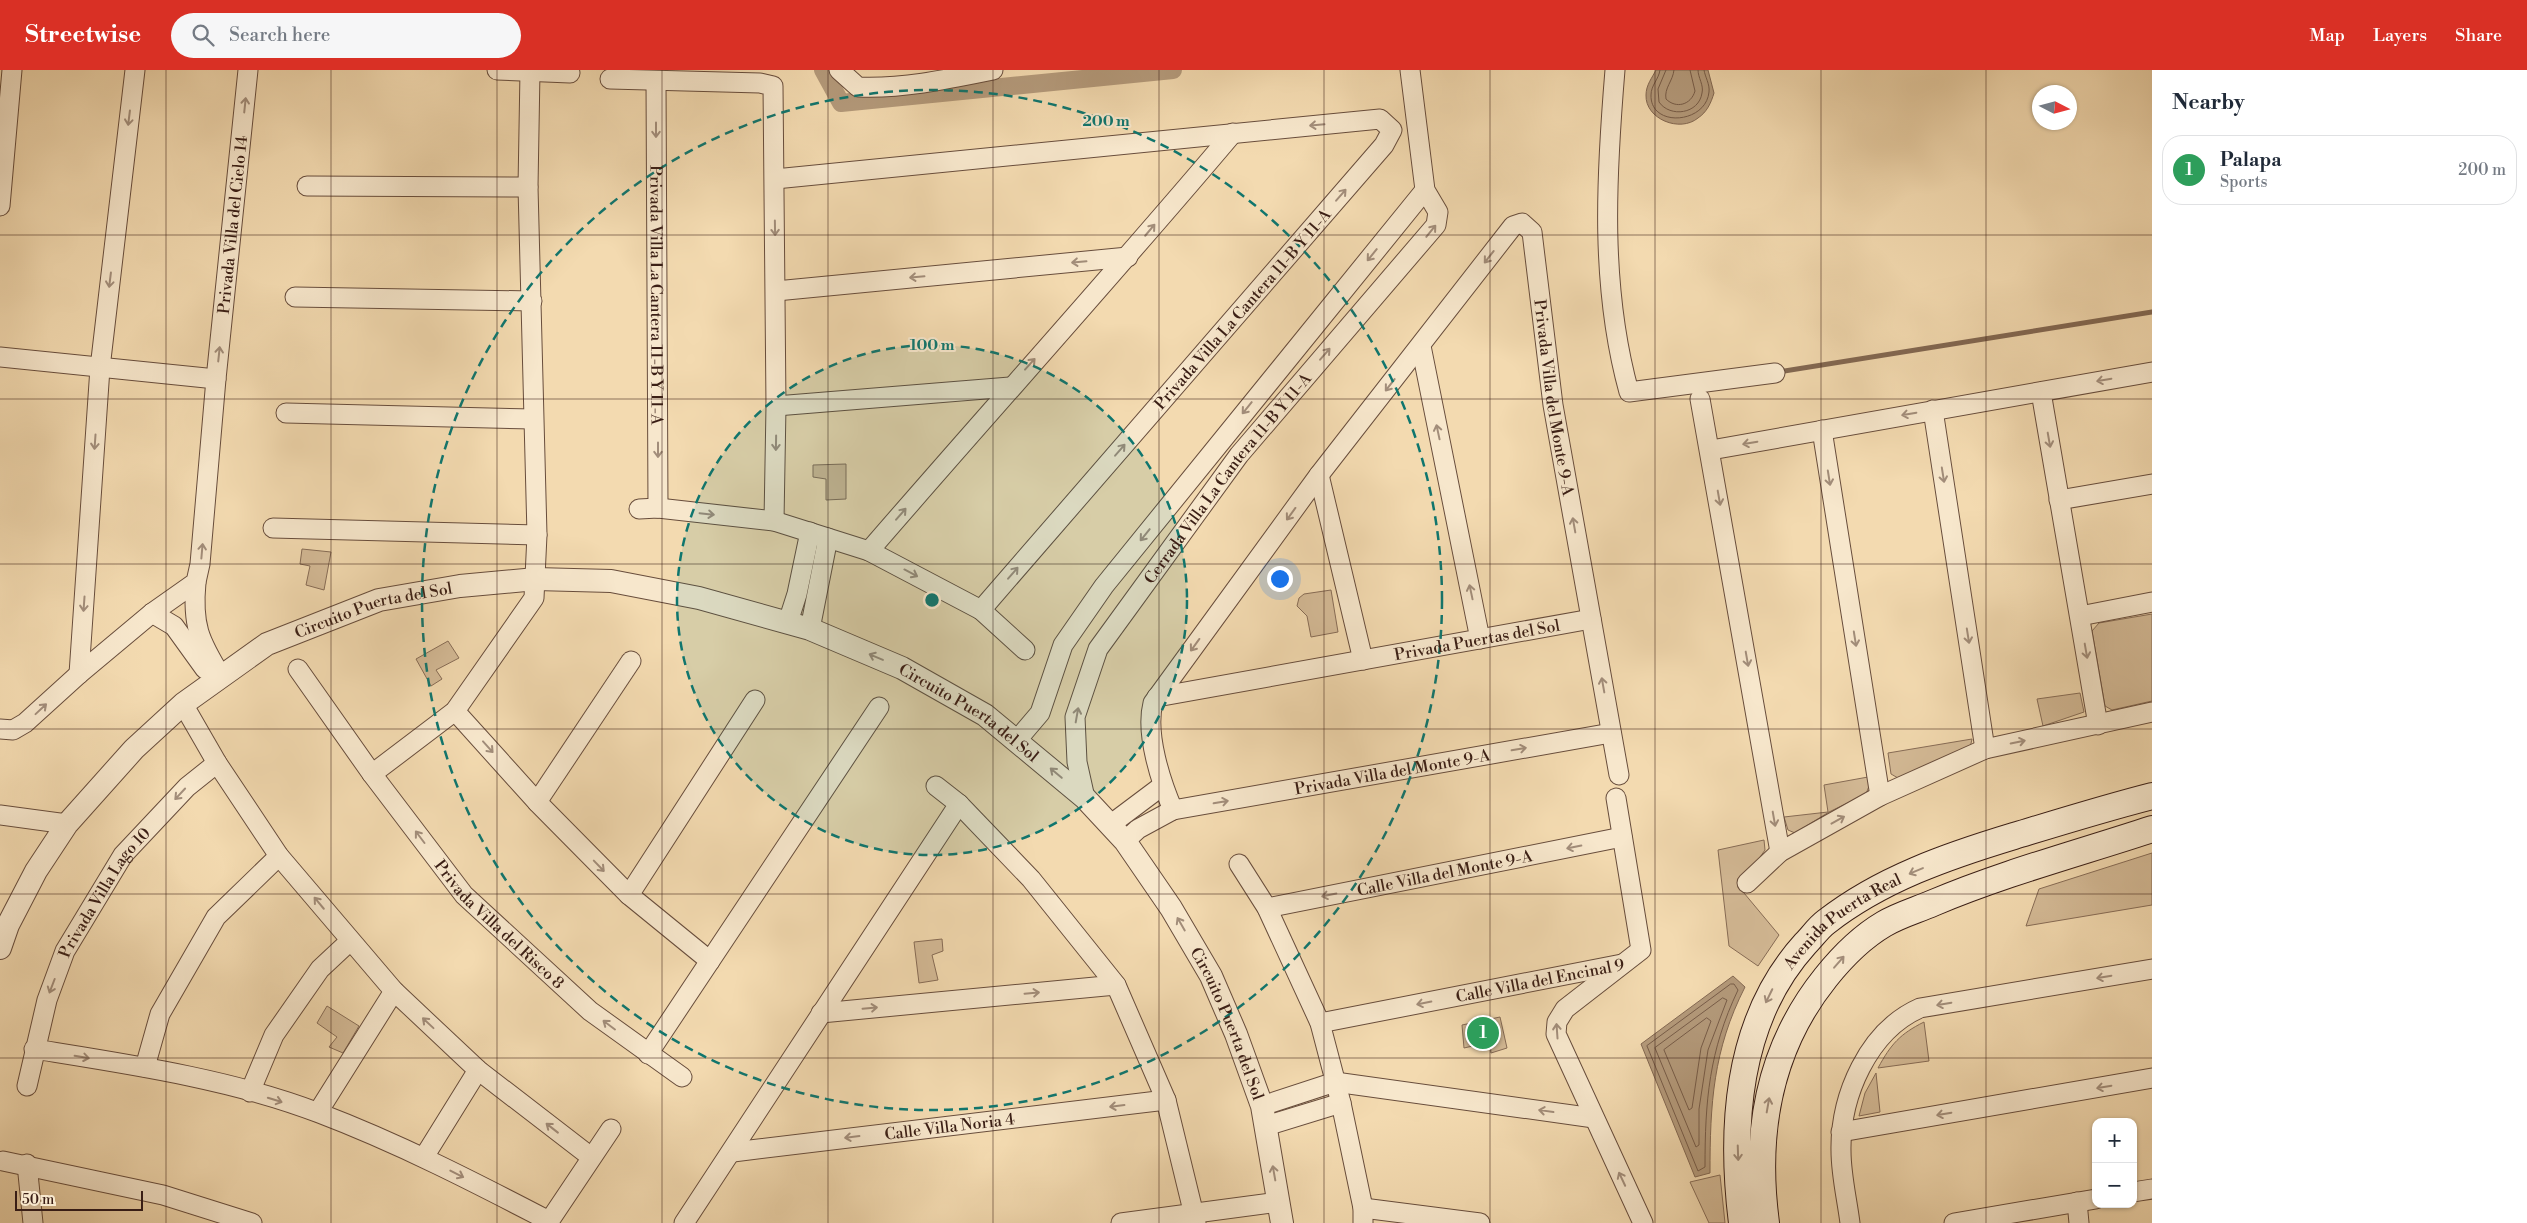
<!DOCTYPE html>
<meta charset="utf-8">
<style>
body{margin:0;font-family:"Libre Bodoni",serif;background:#f6f6f7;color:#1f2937}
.controls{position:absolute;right:15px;bottom:15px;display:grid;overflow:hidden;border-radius:10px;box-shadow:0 1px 4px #0004}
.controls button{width:45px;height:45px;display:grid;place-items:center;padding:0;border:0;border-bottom:1px solid #e0e1e3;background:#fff;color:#1f2937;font:25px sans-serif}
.compass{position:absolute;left:2032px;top:15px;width:45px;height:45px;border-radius:50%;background:#fff;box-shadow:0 1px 4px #0004;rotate:96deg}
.scale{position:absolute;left:15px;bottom:12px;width:128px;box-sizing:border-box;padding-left:5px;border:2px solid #3a1e15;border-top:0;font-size:14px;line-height:18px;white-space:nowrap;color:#3a1e15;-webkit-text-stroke:4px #f7e7cc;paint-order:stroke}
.you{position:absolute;left:1279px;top:508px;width:18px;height:18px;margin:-12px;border:4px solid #fff;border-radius:50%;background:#1a73e8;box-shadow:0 0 0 8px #1a73e833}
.badge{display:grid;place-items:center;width:32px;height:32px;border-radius:50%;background:#d93025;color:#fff;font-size:16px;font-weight:700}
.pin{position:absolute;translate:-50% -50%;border:2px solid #fff;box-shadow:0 1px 5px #0006}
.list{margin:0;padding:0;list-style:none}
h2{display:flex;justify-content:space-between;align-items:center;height:65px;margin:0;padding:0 20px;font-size:21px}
h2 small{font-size:16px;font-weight:400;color:#747a83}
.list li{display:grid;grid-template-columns:32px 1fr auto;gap:15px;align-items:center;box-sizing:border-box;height:70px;margin:0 10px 10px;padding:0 10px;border:1px solid #e0e1e3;border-radius:20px}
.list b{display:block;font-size:19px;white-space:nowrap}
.list p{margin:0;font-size:16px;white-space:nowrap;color:#747a83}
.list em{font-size:16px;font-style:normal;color:#747a83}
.icon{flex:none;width:28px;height:28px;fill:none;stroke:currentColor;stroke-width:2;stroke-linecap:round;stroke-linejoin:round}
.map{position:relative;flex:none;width:2152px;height:1153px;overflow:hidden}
header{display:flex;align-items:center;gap:30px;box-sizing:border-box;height:70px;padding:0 25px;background:#d93025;color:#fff}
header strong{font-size:24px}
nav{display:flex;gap:28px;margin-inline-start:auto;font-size:18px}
.search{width:350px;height:45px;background:#f6f6f7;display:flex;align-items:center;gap:12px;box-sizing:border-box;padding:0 18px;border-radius:28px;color:#747a83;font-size:19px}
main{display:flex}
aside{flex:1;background:#fff}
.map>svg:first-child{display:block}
.green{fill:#d4ba96;stroke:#876c56}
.water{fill:#b49a7b;stroke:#836852}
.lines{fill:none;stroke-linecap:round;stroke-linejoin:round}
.shore{stroke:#775c48;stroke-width:1}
.stream{stroke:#836852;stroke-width:5}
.canal{stroke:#b49a7b;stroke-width:18}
.minor-casing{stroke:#684d3c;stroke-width:21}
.tertiary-casing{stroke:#684d3c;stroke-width:24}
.secondary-casing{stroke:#3a1e15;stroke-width:28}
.minor{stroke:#f7e7cc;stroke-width:19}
.tertiary{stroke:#f7e7cc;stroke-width:22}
.secondary{stroke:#f7e7cc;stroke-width:26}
.oneway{stroke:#a28d7a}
.grid{fill:none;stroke:#3a1e15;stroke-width:1;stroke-opacity:0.55}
.ring{fill:none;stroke:#0f766e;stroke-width:2.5;stroke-dasharray:9 6}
.labels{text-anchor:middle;stroke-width:4;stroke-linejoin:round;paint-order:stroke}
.street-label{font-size:16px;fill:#3a1e15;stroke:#f7e7cc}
.centre{fill:#0f766e;stroke:#f7e7cc;stroke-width:2.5}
.ring-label{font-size:15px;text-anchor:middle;font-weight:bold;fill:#0f766e;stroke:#f7e7cc;stroke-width:4;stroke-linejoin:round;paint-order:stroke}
</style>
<header>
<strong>Streetwise</strong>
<div class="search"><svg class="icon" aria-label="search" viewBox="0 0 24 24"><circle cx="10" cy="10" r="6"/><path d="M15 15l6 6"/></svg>Search here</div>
<nav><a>Map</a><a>Layers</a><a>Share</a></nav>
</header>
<main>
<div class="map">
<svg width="2152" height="1153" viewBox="0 0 2152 1153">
<rect width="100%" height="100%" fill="#f3dab0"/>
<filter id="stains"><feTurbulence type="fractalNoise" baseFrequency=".004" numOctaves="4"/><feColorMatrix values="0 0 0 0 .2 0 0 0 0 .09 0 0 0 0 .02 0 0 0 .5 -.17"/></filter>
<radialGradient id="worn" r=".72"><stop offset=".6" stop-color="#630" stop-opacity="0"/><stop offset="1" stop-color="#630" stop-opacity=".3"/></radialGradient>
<!-- green -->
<g class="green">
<polygon points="846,394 846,429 826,430 826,409 813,407 813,395"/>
<polygon points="302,479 331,482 324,520 306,515 310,496 300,494"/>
<polygon points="1331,520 1338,562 1311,567 1307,546 1297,536 1299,528 1304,524"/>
<polygon points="2152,544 2152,631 2112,640 2105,636 2092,561 2099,553"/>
<polygon points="448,571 459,588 436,600 442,609 431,616 416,589"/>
<polygon points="2080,623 2084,642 2043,656 2037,629"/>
<polygon points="1972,669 1970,678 1898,708 1891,704 1888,683"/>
<polygon points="1868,707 1869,716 1866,724 1829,742 1795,763 1788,760 1784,747 1828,742 1824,715"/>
<polygon points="1764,770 1765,780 1739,817 1779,865 1758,896 1729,876 1718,780"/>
<polygon points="2152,783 2152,835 2026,856 2039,819"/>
<polygon points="942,869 943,881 932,885 938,910 919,913 914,872"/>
<polygon points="327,936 359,956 343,983 329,977 337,967 317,953"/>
<polygon points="1500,947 1507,978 1491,983 1490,972 1464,978 1462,955"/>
<path d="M1924,952L1929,991L1878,998C1891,974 1900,964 1924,952Z"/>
<polygon points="1876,1003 1880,1042 1859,1046 1865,1023"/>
<polygon points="1720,1105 1725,1153 1709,1153 1690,1112"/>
</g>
<!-- water -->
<g class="water">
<path d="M1656,0H1708L1714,23C1711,33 1707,42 1698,48C1680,63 1645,49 1646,25C1646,15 1652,8 1656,0Z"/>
<path d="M1733,906L1745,917C1713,980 1710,1034 1710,1103L1695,1107L1641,974Z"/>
</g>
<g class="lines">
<!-- shore -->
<g class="shore">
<path d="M1660,0C1659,9 1651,15 1651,25C1650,58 1706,54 1709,22C1710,14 1705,7 1704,0"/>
<path d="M1666,0L1658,19L1659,32C1670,48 1699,44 1702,23C1704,15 1698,8 1698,0"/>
<path d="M1674,0C1673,11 1664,18 1666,29C1676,39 1691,35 1695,21L1690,0"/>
<path d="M1731,914H1734L1738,920C1709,981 1705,1031 1705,1097L1698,1101L1647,976Z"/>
<polygon points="1723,928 1727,930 1708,980 1699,1039 1699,1075 1696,1077 1655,978"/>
<polygon points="1707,948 1711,951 1701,978 1692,1038 1689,1040 1664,980"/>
</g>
<!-- stream -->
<polyline class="stream" points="1778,302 2152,242"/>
<!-- canal -->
<polyline class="canal" points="823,0 841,33 1173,0"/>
<defs>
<g id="minor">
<polyline points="497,0 570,3"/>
<path d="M839,0L858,17C903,19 949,9 993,0"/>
<path d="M1615,0C1606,108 1600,217 1629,322L1775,303"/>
<polyline points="610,9 760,13 773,16 776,336 774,451"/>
<path id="s1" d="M656,11L658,438"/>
<polyline points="775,109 1380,49 1392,60 1384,75 981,540"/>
<polyline points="307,116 528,117"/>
<polyline points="0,136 12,0"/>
<polyline points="776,221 1128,187"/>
<polyline points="295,227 532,231"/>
<polyline points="1421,276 1480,569"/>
<polyline points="0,287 216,309"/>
<polyline points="2041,322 2098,655"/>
<polyline points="1700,329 1780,782"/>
<polyline points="776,336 1010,317"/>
<polyline points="1933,340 1985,679"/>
<polyline points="286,343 533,349"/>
<polyline points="1822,360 1880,726"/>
<polyline points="1711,380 2152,302"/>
<polyline points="1319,405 1363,590"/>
<polyline points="2059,430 2152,414"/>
<polyline points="639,439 658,438 774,451 869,481 981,540 1025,580"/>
<polyline points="273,458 537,465"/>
<path d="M869,481C990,341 1114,204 1233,63"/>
<path d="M196,512C192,555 199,570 221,606"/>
<polyline points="152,543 174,556 205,599"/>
<polyline points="2080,546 2152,532"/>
<polyline points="788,552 797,524 810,462"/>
<polyline points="810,559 828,468"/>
<path id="s2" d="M298,599L372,704L464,825L590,941L682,1007"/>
<polyline points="79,604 100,298 135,0"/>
<path id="s3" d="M1157,627L1591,549"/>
<polyline points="183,634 217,693 279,786 394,921 478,1000 591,1087"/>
<polyline points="455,641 537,732 629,825 710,891"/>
<path id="s4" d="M0,659L13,660L25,653L79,604L152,543L196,512L200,494L216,309L248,0"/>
<polyline points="1017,670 1040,643 1063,575 1104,516 1425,120"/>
<polyline points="372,704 455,641 534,528 537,465 528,117 530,1"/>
<polyline points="936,716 959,734 1031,809 1116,915 1166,1030 1196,1153"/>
<path id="s5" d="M1085,728L1077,692L1075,647L1098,579L1239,385L1436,155L1438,142L1425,120L1410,0"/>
<polyline points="1616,728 1641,880 1565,939 1557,952 1556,964 1643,1153"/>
<polyline points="537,732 631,591"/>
<path id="s6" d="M1173,740C1161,712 1145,664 1153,633L1319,405L1513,156L1522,153L1532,162L1553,335L1619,705"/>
<polyline points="0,745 67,754"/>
<polyline points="1110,755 1162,716"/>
<path id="s7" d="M1125,771L1138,759L1173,740L1611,663"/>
<polyline points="1239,794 1267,838 1320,953 1341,1033 1363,1138 1363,1153"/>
<polyline points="1747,813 1780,782 1880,726 1985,679 2152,642"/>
<polyline points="629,825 755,630"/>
<path id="s8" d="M1267,838L1622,767"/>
<polyline points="821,943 1116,915"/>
<path id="s9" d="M1320,953L1622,894"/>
<path d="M34,979C127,994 231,1009 319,1043C398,1073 474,1112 549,1151"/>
<polyline points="648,984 879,637"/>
<polyline points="145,997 160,944 216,847 279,786"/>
<path id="s10" d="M27,1016L47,930L65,881L123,785L187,717L217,693"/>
<polyline points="250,1022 274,965 320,899 350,871"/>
<polyline points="1262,1036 1335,1012 1594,1048"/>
<polyline points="318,1042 394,921"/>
<polyline points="1266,1056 1341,1033"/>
<polyline points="1841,1062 2152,1008"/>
<path id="s11" d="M733,1082L1166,1030"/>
<polyline points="424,1087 478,1000"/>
<polyline points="3,1091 163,1125 252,1153"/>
<polyline points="27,1094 33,1153"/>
<polyline points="2133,1122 2152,1119"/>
<polyline points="2077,1132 2079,1153"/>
<polyline points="1363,1138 1480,1153"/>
<polyline points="548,1153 611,1059"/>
<polyline points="684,1153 959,734"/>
<polyline points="1121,1153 1279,1132"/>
<path d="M1850,1153C1847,1129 1841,1105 1841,1081C1840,1026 1868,961 1920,938L2152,899"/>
<polyline points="1954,1153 2096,1129"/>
</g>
<g id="tertiary">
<path id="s12" d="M0,878L8,855L36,801L67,754L134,679L183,634L267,574L379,530L460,516L536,509L611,511L699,528L810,559L902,598L985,645L1085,728L1125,771L1171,838L1211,906L1236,964L1262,1036L1282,1153"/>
</g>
<g id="secondary">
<path id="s13" d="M1742,1153C1730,1057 1737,949 1805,874C1812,867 1818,858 1826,852C1881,809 1948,786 2014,766C2060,752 2105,738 2152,726"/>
<path d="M1766,1153C1754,1063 1768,979 1826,907C1842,887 1862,867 1884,854C1899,845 1917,840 1933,833C2004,803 2079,783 2152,759"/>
</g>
</defs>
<!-- minor casing -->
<use href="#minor" class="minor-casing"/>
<!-- tertiary casing -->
<use href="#tertiary" class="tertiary-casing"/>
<!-- secondary casing -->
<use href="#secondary" class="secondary-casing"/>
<!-- minor -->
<use href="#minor" class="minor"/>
<!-- tertiary -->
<use href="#tertiary" class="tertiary"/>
<!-- secondary -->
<use href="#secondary" class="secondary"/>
</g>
<!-- one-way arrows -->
<defs><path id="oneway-shaft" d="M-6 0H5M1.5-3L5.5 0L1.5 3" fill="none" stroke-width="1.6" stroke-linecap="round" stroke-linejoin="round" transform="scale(1.25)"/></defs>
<g class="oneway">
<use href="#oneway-shaft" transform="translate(245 35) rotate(-84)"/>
<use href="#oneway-shaft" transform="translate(129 48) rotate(97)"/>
<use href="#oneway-shaft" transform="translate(1317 55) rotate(175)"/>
<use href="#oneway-shaft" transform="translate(656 60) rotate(90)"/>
<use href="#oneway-shaft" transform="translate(1341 125) rotate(-49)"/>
<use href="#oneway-shaft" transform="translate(775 158) rotate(89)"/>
<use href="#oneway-shaft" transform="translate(1150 160) rotate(-50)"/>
<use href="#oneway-shaft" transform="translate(1431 161) rotate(-51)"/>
<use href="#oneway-shaft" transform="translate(1372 185) rotate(129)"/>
<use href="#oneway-shaft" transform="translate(1489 187) rotate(128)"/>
<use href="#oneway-shaft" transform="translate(1079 192) rotate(175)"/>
<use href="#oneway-shaft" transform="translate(917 207) rotate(175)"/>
<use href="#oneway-shaft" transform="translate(110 210) rotate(97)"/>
<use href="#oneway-shaft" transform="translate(219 284) rotate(-84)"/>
<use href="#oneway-shaft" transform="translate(1325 284) rotate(-49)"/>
<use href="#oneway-shaft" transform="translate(1030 294) rotate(-48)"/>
<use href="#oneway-shaft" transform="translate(2104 310) rotate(170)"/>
<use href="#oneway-shaft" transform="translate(1390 315) rotate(128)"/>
<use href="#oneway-shaft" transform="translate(1247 338) rotate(129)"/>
<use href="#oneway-shaft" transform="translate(1909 344) rotate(170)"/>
<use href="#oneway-shaft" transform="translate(1438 362) rotate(-102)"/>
<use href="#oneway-shaft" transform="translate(2049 370) rotate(80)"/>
<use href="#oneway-shaft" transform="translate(95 372) rotate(94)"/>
<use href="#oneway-shaft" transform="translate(776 373) rotate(91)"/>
<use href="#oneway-shaft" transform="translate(1750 373) rotate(170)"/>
<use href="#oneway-shaft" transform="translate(658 380) rotate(90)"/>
<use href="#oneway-shaft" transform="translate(1120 380) rotate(-49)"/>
<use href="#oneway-shaft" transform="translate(1943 405) rotate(81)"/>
<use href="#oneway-shaft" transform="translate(1829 408) rotate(81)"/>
<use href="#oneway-shaft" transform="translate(1719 428) rotate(80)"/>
<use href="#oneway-shaft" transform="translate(707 444) rotate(6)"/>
<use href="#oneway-shaft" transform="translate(901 444) rotate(-49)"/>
<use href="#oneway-shaft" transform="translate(1291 444) rotate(126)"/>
<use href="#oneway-shaft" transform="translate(1574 455) rotate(-100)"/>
<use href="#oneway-shaft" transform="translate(1145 465) rotate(129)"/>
<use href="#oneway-shaft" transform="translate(202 481) rotate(-85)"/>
<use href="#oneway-shaft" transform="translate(911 503) rotate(28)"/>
<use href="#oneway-shaft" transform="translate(1013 503) rotate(-49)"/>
<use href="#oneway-shaft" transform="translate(1471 522) rotate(-102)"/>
<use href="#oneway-shaft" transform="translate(84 534) rotate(94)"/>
<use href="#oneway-shaft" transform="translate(1968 566) rotate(81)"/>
<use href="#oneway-shaft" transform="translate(1855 569) rotate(81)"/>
<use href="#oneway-shaft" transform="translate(1195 575) rotate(126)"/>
<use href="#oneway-shaft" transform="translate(2086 581) rotate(80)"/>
<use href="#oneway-shaft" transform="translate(876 587) rotate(-157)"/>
<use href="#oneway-shaft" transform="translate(1747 589) rotate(80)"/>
<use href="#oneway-shaft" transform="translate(1603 615) rotate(-100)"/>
<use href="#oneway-shaft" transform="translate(41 639) rotate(-43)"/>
<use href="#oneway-shaft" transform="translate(1077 645) rotate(-80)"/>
<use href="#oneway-shaft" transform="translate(2018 672) rotate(-12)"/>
<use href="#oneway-shaft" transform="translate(488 677) rotate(48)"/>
<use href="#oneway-shaft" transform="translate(1519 679) rotate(-10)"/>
<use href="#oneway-shaft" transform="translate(1056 703) rotate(-140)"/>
<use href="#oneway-shaft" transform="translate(180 724) rotate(133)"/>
<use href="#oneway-shaft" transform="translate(1221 732) rotate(-10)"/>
<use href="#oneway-shaft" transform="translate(1774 749) rotate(80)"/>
<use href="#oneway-shaft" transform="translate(1838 750) rotate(-29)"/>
<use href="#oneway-shaft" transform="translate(420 767) rotate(-127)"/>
<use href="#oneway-shaft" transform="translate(1574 777) rotate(169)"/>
<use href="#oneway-shaft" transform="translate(599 796) rotate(46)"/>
<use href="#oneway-shaft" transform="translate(1916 801) rotate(157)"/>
<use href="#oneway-shaft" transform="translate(1329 825) rotate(169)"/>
<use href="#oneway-shaft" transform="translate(319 833) rotate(-130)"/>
<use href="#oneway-shaft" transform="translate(1181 854) rotate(-120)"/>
<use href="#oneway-shaft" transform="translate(1839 892) rotate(-49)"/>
<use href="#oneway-shaft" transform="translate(2104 907) rotate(170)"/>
<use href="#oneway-shaft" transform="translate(52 916) rotate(111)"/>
<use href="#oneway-shaft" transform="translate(1032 923) rotate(-5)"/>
<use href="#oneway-shaft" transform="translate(1769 926) rotate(116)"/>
<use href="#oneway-shaft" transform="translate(1424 933) rotate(169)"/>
<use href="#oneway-shaft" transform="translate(1944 934) rotate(170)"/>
<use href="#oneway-shaft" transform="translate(870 938) rotate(-5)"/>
<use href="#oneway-shaft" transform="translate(428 953) rotate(-137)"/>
<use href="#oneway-shaft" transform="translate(609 955) rotate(-143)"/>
<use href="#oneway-shaft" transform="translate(1557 961) rotate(-94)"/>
<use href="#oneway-shaft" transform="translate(82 987) rotate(9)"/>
<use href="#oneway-shaft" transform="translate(2104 1017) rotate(170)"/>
<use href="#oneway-shaft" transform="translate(275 1030) rotate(17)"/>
<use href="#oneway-shaft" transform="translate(1768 1035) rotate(-80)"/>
<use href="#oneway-shaft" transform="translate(1117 1036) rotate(173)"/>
<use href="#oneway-shaft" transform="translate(1546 1041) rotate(-172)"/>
<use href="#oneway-shaft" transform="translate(1944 1044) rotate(170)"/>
<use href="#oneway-shaft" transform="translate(552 1058) rotate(-142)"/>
<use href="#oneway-shaft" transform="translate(852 1067) rotate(173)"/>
<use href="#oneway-shaft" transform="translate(1738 1083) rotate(88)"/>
<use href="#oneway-shaft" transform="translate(1274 1103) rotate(-100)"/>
<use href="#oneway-shaft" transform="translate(457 1104) rotate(27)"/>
<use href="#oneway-shaft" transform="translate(1622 1109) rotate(-115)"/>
</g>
<!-- grid -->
<path class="grid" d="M166,0V1153M331,0V1153M497,0V1153M662,0V1153M828,0V1153M993,0V1153M1159,0V1153M1324,0V1153M1490,0V1153M1655,0V1153M1821,0V1153M1986,0V1153M0,165H2152M0,329H2152M0,494H2152M0,659H2152M0,824H2152M0,988H2152"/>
<!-- distance rings -->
<circle cx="932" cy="530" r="255" fill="#0f766e" fill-opacity=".12"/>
<g class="ring">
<circle cx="932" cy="530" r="255"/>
<circle cx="932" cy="530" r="510"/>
</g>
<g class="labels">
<!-- street labels -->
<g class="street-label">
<text dy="6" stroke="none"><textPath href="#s4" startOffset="608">Privada Villa del Cielo 14</textPath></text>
<text dy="6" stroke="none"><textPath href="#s1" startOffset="214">Privada Villa La Cantera 11-B Y 11-A</textPath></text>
<text transform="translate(1242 239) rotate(-49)" y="6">Privada Villa La Cantera 11-B Y 11-A</text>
<text dy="6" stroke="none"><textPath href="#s6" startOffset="898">Privada Villa del Monte 9-A</textPath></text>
<text dy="6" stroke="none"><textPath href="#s5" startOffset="368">Cerrada Villa La Cantera 11-B Y 11-A</textPath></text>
<text dy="6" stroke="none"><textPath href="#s12" startOffset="524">Circuito Puerta del Sol</textPath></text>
<text dy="6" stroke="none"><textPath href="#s3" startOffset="325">Privada Puertas del Sol</textPath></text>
<text dy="6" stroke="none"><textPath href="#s12" startOffset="1151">Circuito Puerta del Sol</textPath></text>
<text dy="6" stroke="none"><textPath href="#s7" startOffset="280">Privada Villa del Monte 9-A</textPath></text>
<text dy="6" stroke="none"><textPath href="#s8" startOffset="181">Calle Villa del Monte 9-A</textPath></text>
<text dy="6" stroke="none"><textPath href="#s10" startOffset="211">Privada Villa Lago 10</textPath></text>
<text dy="6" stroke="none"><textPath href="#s2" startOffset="326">Privada Villa del Risco 8</textPath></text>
<text dy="6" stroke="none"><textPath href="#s13" startOffset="339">Avenida Puerta Real</textPath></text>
<text dy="6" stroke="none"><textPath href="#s9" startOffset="224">Calle Villa del Encinal 9</textPath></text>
<text dy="6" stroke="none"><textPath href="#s12" startOffset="1565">Circuito Puerta del Sol</textPath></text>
<text dy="6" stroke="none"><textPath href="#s11" startOffset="218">Calle Villa Noria 4</textPath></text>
</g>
</g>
<circle cx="932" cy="530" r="8" class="centre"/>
<g class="ring-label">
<text x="1106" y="56">200 m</text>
<text x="932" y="280">100 m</text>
</g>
<rect width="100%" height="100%" filter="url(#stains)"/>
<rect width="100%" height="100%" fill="url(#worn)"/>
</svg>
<div class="controls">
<button>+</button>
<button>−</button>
</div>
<svg class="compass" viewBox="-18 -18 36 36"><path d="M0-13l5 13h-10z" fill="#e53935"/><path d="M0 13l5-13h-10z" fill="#747a83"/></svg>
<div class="scale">50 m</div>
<div class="you"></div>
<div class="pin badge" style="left:1483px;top:963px;background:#2e9e5b">1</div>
</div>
<aside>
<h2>Nearby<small></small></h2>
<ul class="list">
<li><span class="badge" style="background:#2e9e5b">1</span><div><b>Palapa</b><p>Sports</p></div><em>200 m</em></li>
</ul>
</aside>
</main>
